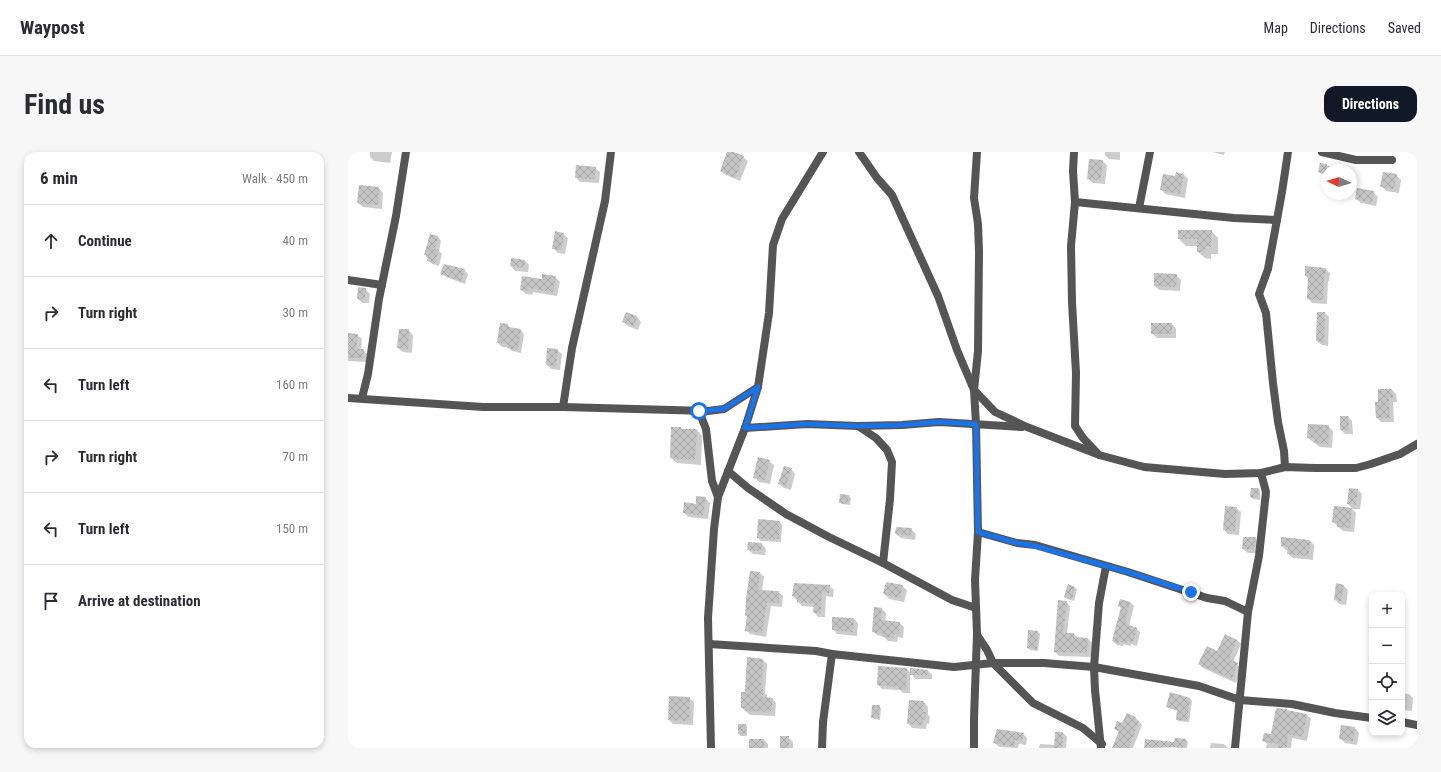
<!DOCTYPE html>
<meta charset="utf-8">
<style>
body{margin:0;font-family:"Roboto Condensed",sans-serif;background:#f7f7f7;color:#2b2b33}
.controls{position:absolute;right:12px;bottom:12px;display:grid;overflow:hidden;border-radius:8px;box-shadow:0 2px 6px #0003}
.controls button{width:36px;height:36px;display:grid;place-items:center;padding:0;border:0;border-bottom:1px solid #e1e1e2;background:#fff;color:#2b2b33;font:20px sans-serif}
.compass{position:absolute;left:973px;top:12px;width:36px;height:36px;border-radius:50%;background:#fff;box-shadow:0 2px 6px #0003;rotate:274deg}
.stop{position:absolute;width:12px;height:12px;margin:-9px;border:3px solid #1a73e8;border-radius:50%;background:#fff}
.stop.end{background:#1a73e8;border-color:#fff;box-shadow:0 1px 4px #0008}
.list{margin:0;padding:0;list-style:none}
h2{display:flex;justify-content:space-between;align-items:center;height:52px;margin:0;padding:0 16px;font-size:17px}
h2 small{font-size:13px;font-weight:400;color:#7c7c81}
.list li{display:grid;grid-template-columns:26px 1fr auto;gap:12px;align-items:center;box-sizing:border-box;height:72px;padding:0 16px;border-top:1px solid #e1e1e2}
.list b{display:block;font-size:15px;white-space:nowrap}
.list em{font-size:13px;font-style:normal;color:#7c7c81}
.icon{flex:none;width:22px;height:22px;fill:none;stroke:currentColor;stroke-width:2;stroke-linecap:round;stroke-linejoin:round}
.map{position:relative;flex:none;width:1069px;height:596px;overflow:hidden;border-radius:12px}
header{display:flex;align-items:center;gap:24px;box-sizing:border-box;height:56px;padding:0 20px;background:#fff;border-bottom:1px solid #e1e1e2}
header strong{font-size:19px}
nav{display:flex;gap:22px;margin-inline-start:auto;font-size:14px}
.intro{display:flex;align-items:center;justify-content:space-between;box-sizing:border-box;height:96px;padding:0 24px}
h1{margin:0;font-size:28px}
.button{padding:10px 18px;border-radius:12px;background:#111827;color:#fff;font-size:14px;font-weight:700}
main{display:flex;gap:24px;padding:0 24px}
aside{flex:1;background:#fff;border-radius:12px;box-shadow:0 2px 6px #0003}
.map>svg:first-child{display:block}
.shadow{fill:#0003}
.building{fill:url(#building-cross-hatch)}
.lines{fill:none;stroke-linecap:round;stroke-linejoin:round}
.street{stroke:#555;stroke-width:8}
.route{stroke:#1a73e8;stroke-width:5}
</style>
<header>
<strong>Waypost</strong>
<nav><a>Map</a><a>Directions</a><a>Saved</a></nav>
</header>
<div class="intro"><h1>Find us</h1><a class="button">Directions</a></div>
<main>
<aside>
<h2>6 min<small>Walk · 450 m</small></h2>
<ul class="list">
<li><svg class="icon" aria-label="ahead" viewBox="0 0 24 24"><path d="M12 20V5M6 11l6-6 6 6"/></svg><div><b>Continue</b></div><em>40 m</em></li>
<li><svg class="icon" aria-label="right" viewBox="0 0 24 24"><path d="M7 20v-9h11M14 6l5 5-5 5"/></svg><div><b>Turn right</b></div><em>30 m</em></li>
<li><svg class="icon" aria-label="left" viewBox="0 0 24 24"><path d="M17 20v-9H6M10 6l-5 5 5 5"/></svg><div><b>Turn left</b></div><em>160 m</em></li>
<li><svg class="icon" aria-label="right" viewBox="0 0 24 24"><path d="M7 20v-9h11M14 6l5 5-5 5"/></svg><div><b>Turn right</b></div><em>70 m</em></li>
<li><svg class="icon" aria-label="left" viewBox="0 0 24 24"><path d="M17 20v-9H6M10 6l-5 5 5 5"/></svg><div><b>Turn left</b></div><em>150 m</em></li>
<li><svg class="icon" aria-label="arrive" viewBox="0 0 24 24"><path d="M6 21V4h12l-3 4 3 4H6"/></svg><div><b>Arrive at destination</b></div></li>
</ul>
</aside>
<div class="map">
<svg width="1069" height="596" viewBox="0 0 1069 596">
<defs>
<pattern id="building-cross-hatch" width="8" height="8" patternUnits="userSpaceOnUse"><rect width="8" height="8" fill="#c4c4c4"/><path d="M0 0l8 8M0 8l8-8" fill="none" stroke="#a7a7a7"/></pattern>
</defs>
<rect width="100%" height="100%" fill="#fff"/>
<!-- shadow -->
<g class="shadow">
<polygon points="22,0 44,0 42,11 26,9 22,5"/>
<polygon points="380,0 383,0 395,5 400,9 392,29 378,23 373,19"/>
<polygon points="757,0 772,0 772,8 761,7 757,3"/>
<polygon points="865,0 877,0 876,3"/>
<polygon points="754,9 759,13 757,32 745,31 740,27"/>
<polygon points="972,12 986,15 990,18 979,18 979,33 976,30 977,24 971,20"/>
<polygon points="247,16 252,20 251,31 232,30 228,25"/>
<polygon points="829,21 836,23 840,27 837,46 817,42 813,37 828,26"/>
<polygon points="1048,23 1053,28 1051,41 1038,39 1034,34"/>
<polygon points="31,36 35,41 34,57 15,55 10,51"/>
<polygon points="1025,40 1030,45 1028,54 1013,51 1008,47"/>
<polygon points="863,79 870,86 870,102 863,102 863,107 857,106 850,100 850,94 838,94 831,87"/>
<polygon points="215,82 220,86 217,102 210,101 205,96"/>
<polygon points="82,83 90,85 93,89 91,99 94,102 91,114 84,112 77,103"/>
<polygon points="177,109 181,113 180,120 167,119 163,114"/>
<polygon points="977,117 982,121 981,129 980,129 979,152 964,151 960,147 961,127 958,124"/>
<polygon points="116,118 120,122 117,132 98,125 94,121"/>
<polygon points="828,123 833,128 832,139 811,138 807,134"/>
<polygon points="207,125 212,130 209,144 185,140 184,143 178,142 173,138 194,128"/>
<polygon points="17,137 22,142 21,151 15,151 10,147"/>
<polygon points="977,161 981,165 980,194 974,193 969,189"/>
<polygon points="289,165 293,170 290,178 280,174 275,170"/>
<polygon points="824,172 828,177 828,186 809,186 804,181"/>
<polygon points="160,173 163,177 173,178 176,182 173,201 164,199 160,195 154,195 150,191"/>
<polygon points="60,178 65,183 64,201 55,200 50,196"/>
<polygon points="0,182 9,183 14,187 13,198 15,198 20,203 19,210 0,209"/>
<polygon points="209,198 214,202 212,218 203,217 199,213"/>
<polygon points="1044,238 1048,242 1049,250 1045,250 1046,270 1033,270 1029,266 1031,251"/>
<polygon points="1000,264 1004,269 1005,282 997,282 993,278"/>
<polygon points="980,274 985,279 984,296 972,295 960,286"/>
<polygon points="333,276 335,278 349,278 354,284 353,313 329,311 323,306"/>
<polygon points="421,309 426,313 422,332 411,330 406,325"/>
<polygon points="443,317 447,322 443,338 436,336 431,332"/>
<polygon points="910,337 912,339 912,348 905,347 903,345"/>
<polygon points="1009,338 1014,342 1012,357 1005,357 1000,352"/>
<polygon points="501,344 503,346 502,353 494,352 492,350"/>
<polygon points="357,346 362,351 360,367 340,365 336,360"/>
<polygon points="888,356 893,360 891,383 880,382 876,378"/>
<polygon points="1004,357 1008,361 1006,380 995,379 985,370"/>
<polygon points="431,370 434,373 433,390 413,389 410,386"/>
<polygon points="563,377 568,382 567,388 553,386 548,382"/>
<polygon points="907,386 911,391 910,401 900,401 895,397"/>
<polygon points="934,386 962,389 966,393 965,408 945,406 940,402 941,399 938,398 934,394"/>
<polygon points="414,392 418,397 417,403 405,402 400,397"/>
<polygon points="412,421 416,425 414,439 431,440 435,444 434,455 423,454 418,485 402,482 398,478 400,465 398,463"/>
<polygon points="995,433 1000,438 998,453 991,452 987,447"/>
<polygon points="481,434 486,438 485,445 478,444 477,465 470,465 466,460 466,455 454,454 445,444"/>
<polygon points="554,434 559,438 556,450 541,447 537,442"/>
<polygon points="727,436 729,437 726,449 719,447 717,445"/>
<polygon points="772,448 782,450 786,454 781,474 788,476 792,480 789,494 783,492 783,494 775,492 775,494 769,493 765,489 774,457 771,454"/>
<polygon points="718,450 722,454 719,482 726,482 730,486 740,487 744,491 743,505 711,504 707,500"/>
<polygon points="534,457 538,461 537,469 552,471 556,475 555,486 550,485 549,490 540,489 536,485 529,483 525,479"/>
<polygon points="506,467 510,471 509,484 489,482 485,477"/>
<polygon points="690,480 692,482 690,499 682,498 680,496"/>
<polygon points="889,488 893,492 885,510 893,516 888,531 855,516 851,512"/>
<polygon points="400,506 415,508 419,512 417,541 419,543 419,546 424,547 428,551 427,564 402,563 394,556 398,541"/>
<polygon points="559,517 563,521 580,519 584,523 584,527 568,527 562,521 562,541 555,541 552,538 534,537 530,533"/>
<polygon points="1054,541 1061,542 1065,546 1064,559 1056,558 1054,556"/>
<polygon points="341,546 346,550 345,573 325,572 321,568"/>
<polygon points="842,547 844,549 841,570 831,569 829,568 830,559 821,556 819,554"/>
<polygon points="576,550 580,555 580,563 582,565 581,572 579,571 578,577 564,576 560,571"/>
<polygon points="531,554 533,556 532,568 526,567 524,565"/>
<polygon points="959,563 963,567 959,589 944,586 943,596 918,596 919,592 916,589"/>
<polygon points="787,565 794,573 785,596 766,596 771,580 767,577"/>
<polygon points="398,573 399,575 399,584 393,584 391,582"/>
<polygon points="1007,576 1011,581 1009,593 997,591 992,586"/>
<polygon points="715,581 719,585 718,596 691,596 692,592 707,593"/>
<polygon points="675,582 679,586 678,593 671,592 670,596 651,595 647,591"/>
<polygon points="440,585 445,590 445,596 433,596"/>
<polygon points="416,588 420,592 420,596 402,596"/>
<polygon points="838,588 840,590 839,596 829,596 827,594"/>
<polygon points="863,591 876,592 880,596 862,596"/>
</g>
<!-- building -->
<g class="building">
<polygon points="379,0 386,0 396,4 387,26 372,19"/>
<polygon points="741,7 755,8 753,28 739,27"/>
<polygon points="972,11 979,12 979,22 970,20"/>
<polygon points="228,13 248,15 246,27 227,26"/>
<polygon points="828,20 836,22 832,42 812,38 815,22 827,24"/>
<polygon points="1035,20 1049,22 1046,37 1032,35"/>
<polygon points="11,33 31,35 30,53 9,51"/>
<polygon points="1009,36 1026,39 1024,51 1007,47"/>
<polygon points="830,78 864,78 863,95 857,95 857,100 849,100 849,87 830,87"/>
<polygon points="207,79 216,81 213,98 204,97"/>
<polygon points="82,82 90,84 87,97 91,98 87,111 79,109 80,104 76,103"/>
<polygon points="163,106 177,108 176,116 162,114"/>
<polygon points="96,112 117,117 113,129 92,122"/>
<polygon points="957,114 978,116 977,125 976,125 975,148 959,147 960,124 957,124"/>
<polygon points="806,121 829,122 828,135 806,134"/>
<polygon points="194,122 208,124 205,140 181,136 180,139 172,138 174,124 194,127"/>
<polygon points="10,135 18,136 17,148 9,147"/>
<polygon points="278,160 289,164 286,174 274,170"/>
<polygon points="969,160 977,160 976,190 968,189"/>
<polygon points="152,171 160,172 160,175 173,177 170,198 159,196 160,192 149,191"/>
<rect x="803" y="171" width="21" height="11"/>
<polygon points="51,177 61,177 60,197 49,196"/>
<polygon points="0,181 10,182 8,197 16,197 15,206 0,206"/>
<polygon points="199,196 210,197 208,214 198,213"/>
<polygon points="1030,237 1044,237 1045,246 1041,246 1042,266 1028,266 1027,250 1030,250"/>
<polygon points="992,264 1000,264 1001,278 992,278"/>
<polygon points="960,272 981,273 980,292 966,291 967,287 959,286"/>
<polygon points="323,275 333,275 333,277 349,277 347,308 322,306"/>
<polygon points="410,305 422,308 417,328 405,326"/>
<polygon points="436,314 444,316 438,334 430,332"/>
<polygon points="903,336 911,336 910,346 902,345"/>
<polygon points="1001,336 1010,337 1008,353 999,352"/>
<polygon points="492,342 501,343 500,352 491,351"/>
<polygon points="348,344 358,345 355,364 335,361 336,350 348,352"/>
<polygon points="877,354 889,355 887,379 875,378"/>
<polygon points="986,354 1004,356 1002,376 989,375 989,371 984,370"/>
<polygon points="410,367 432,369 431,387 409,386"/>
<polygon points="548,375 564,376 563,384 547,382"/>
<polygon points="895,385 908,385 906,397 894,397"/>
<polygon points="933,385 962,388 961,404 939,402 940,395 933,394"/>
<polygon points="400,390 414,391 413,399 399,398"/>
<polygon points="402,419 412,420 410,438 431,439 431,451 419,450 414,481 397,479 399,464 397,464 398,447"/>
<polygon points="538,430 555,433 552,446 535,442"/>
<polygon points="446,431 482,433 481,441 474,440 473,461 465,461 466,452 449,450 449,445 444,444"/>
<polygon points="988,431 996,433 993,449 986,448"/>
<polygon points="720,432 727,435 724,447 716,445"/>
<polygon points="772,447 782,450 777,470 779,470 778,472 789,476 785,490 779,489 779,491 771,489 771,491 764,489 773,455 770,454"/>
<polygon points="710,448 719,449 715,481 726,481 726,485 740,486 739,501 706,500"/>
<polygon points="526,455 534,456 533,468 552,470 551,482 546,482 545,486 535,485 535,482 524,480"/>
<polygon points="484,465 506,466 505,480 484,478"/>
<polygon points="680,478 690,479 689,497 679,496"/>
<polygon points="877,482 889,488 881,507 890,511 884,527 850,512 859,494 869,499"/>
<polygon points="399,505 415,507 413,537 415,537 415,545 425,546 423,560 397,559 397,556 393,556 393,540 397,540"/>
<polygon points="530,514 559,516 558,538 550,537 550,535 529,533"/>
<polygon points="562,516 580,518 580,523 562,523"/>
<polygon points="822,540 842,546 839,569 828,568 829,558 818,555"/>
<polygon points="321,544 342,545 341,569 320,568"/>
<polygon points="561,548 576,549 575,560 578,560 577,568 575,567 574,573 559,572"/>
<polygon points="524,553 532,553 531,566 523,566"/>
<polygon points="928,556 939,557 939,558 959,562 955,585 940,582 939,596 930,596 930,592 914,589 916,581 923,582"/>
<polygon points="779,561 788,565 787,567 791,569 781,596 764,596 771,579 766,577 769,569 774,571"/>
<rect x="390" y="572" width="8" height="10"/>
<polygon points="993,573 1007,575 1005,589 991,587"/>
<polygon points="649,577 676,581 674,589 667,588 666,595 645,591"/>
<polygon points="707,580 715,580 714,596 706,596"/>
<rect x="432" y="584" width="9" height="12"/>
<polygon points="827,586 838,587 837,595 796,596 797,587 826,590"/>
<rect x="401" y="587" width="15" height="9"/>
</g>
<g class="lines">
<!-- street -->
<g class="street">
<polyline points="511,0 529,26 544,43 590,144 609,198 626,238 647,260 679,275 749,302"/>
<polyline points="726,0 725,19 727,50 723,94 724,150 728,221 727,274 735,286 751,303 796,315 877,322 913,321 937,315 967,316 1008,316 1023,312 1052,302 1069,292"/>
<polyline points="974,0 1008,8 1044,8"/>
<polyline points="727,50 886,66 929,68"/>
<polyline points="791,56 802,0"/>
<polyline points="0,128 34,133"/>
<polyline points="0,246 135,255 215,255 360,259 376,257 410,235"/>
<polyline points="14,246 20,222 31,147 48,64 58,0"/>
<polyline points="215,255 224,196 257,49 263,0"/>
<polyline points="351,259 358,277 364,329 370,345"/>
<polyline points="510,274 554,273 591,270 674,275"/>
<polyline points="397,276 459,272 510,274 528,286 539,298 544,310 542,347 535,411"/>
<polyline points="937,315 936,299 930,270 925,231 918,161 911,142 920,117 934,40 940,0"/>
<polyline points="380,319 400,336 438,362 481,385 535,411 604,448 628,456"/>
<polyline points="630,380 669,391 687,393 780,420 859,446 877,449 900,460"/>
<polyline points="629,483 639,498 645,511 685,551 735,576 754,592"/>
<polyline points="361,492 468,499 484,502"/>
<polyline points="1054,570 1069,573"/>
<polyline points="363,596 360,466 366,377 370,345 397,276 410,235 421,161 425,93 434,67 475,0"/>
<polyline points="474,596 475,570 484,502 606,515 645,511 696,511 746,515 851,534 892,548 944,552 987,561 1024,566"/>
<polyline points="626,596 626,566 629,482 627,428 630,380 628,272 626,238 630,199 631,100 630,72 626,46 629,0"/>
<polyline points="753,596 747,538 746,515 751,451 758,414"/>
<polyline points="887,596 900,460 911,404 918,340 913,321"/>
</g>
</g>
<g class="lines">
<!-- route -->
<polyline class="route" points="351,259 376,257 410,235 397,276 459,272 510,274 554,273 591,270 628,272 630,380 669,391 687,394 780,420 843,440"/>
</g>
</svg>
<div class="controls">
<button>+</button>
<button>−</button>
<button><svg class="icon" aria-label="locate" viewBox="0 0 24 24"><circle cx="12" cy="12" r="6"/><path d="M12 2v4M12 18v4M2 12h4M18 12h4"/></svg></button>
<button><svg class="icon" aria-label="layers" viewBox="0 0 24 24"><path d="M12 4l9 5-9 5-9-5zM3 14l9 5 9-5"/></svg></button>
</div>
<svg class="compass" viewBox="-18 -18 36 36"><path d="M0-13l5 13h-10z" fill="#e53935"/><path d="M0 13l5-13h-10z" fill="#7c7c81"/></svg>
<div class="stop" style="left:351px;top:259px"></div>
<div class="stop end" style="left:843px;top:440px"></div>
</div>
</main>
